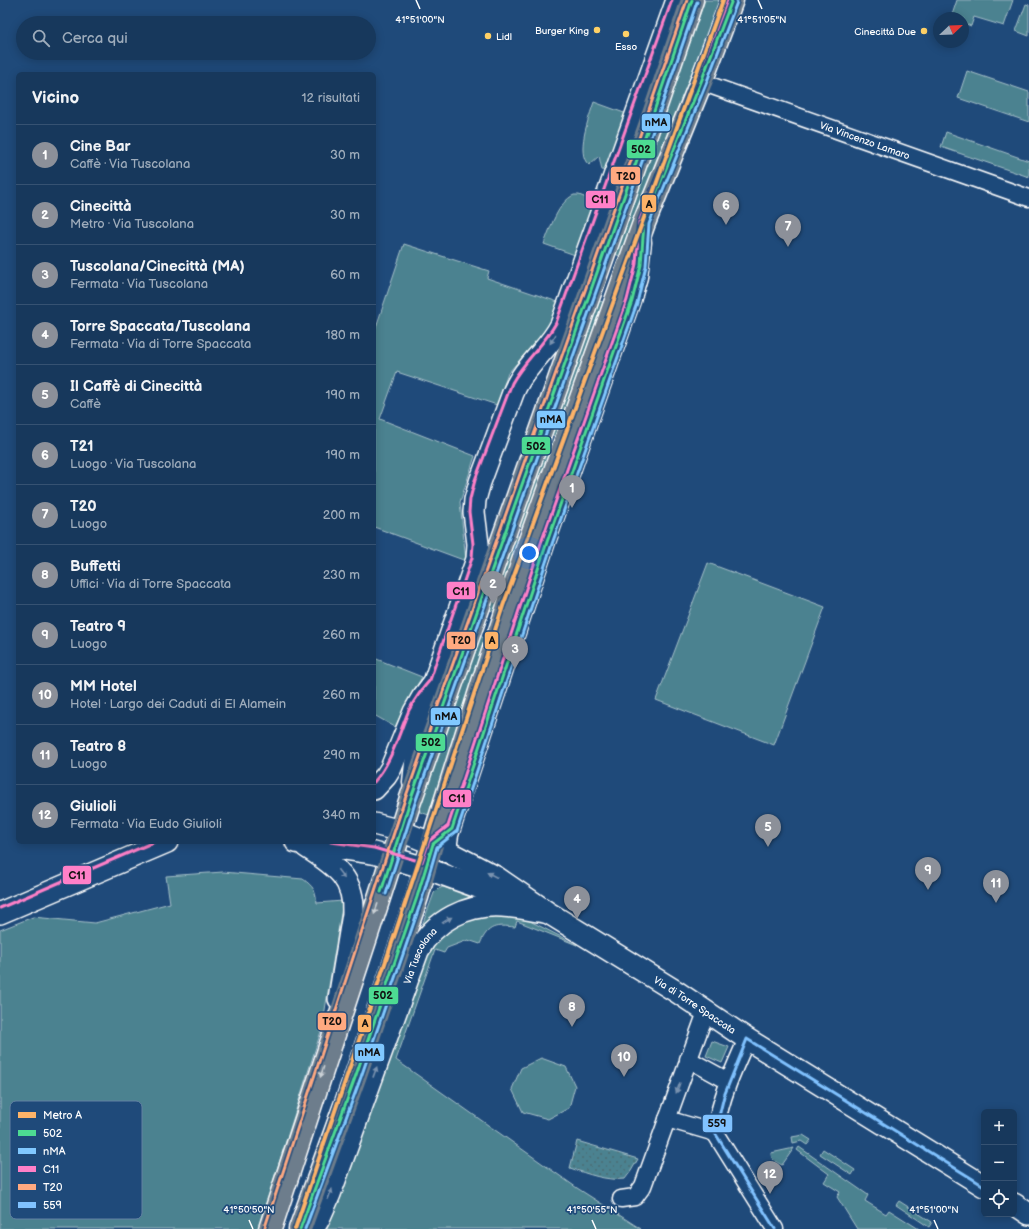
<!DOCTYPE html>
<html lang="it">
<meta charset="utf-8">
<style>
body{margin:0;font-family:"Balsamiq Sans",sans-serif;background:#203f62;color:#f1f3f6}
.controls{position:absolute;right:12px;bottom:12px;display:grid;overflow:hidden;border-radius:6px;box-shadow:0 2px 10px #0003}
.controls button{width:36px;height:36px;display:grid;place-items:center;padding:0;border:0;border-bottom:1px solid #365272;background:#17385c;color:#f1f3f6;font:20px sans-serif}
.compass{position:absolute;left:933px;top:12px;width:36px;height:36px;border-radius:50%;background:#17385c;box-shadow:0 2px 10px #0003;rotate:67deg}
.you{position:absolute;left:529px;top:553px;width:14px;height:14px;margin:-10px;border:3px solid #fff;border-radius:50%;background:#1a73e8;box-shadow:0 0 0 6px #1a73e833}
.badge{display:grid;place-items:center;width:26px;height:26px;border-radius:50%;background:#8c9099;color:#fff;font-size:13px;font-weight:700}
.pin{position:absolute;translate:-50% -33px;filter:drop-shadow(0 1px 2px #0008)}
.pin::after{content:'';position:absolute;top:21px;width:14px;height:12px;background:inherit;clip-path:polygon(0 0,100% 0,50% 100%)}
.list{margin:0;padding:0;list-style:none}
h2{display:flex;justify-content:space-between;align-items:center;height:52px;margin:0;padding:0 16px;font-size:17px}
h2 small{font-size:13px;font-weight:400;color:#9eacbb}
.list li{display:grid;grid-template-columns:26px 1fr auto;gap:12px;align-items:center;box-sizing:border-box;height:60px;padding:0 16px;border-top:1px solid #365272}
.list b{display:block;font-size:15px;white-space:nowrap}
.list p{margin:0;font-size:13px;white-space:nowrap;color:#9eacbb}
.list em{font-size:13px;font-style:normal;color:#9eacbb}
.icon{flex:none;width:22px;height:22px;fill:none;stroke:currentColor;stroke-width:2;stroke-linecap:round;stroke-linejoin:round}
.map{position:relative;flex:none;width:1029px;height:1229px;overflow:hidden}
.search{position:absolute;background:#17385c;box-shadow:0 2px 10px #0003;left:16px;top:16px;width:360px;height:44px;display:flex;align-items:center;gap:10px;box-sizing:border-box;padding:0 14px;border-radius:22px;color:#9eacbb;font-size:15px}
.panel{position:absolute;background:#17385c;box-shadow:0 2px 10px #0003;left:16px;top:72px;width:360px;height:772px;border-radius:6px}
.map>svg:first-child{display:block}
.green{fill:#4c8290;stroke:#a6c0c8}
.park{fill:url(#park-dots);stroke:#a6c0c8}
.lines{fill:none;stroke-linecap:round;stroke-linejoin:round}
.minor-casing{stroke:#fff;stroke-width:19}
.tertiary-casing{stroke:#fff;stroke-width:24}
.primary-casing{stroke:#fff;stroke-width:25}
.minor{stroke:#1f4a7a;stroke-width:16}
.tertiary{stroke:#1f4a7a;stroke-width:21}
.primary{stroke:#6d7d8c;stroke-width:22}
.bus-1-casing{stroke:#1f4a7a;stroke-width:6}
.bus-2-casing{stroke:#1f4a7a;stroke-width:6}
.bus-3-casing{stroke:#1f4a7a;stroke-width:6}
.bus-4-casing{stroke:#1f4a7a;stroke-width:6}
.bus-5-casing{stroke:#1f4a7a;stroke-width:6}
.bus-1{stroke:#4ddb92;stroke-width:3}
.bus-2{stroke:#80c8ff;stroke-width:3}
.bus-3{stroke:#ff80c8;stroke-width:3}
.bus-4{stroke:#ffa980;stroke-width:3}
.bus-5{stroke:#80c2ff;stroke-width:3}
.metro-1-casing{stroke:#1f4a7a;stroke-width:7}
.metro-1{stroke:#fdb368;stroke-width:4}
.oneway{fill:#7992af}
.oneway2{fill:#ccd2d7}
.ticks{fill:none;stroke:#fff;stroke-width:1.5}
.poi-dot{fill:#ffd166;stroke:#1f4a7a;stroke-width:1.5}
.labels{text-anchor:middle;stroke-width:3.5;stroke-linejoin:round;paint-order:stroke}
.poi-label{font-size:10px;fill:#fff;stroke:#1f4a7a;text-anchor:end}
.street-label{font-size:10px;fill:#fff;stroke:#1f4a7a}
.key{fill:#1f4a7a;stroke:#6280a2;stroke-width:1}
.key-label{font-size:11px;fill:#fff}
.ticks-label{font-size:10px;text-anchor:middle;fill:#fff;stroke:#1f4a7a;stroke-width:3.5;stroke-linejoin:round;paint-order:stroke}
.line-badge{stroke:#1f4a7a;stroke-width:1.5}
.pale-badge-label{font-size:11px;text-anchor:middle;font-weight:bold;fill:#111}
</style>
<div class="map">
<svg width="1029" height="1229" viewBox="0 0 1029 1229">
<defs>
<pattern id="park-dots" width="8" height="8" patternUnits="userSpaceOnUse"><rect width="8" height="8" fill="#4c8290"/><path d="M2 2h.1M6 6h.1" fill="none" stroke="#4c6a71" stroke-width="1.8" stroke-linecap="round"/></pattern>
</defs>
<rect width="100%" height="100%" fill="#1f4a7a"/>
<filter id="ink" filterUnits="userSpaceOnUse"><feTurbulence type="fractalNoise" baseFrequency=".025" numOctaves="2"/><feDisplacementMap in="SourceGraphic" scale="8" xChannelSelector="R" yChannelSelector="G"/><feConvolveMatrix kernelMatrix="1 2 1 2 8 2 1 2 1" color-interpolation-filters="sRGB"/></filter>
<g filter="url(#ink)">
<!-- green -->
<g class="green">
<path d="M705,0H721C688,86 652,170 620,256L615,254Z"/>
<polygon points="957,0 1013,0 1004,26 974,17 971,26 966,24 963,32 963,18 951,18"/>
<polygon points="1026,4 1029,5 1029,36 1016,31"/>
<polygon points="967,71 1029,92 1029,122 958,98"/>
<path d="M594,102L627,114L605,171L602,170L599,156L589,165C575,154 589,117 594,102Z"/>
<polygon points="946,132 1029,161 1029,177 941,147"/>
<path d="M574,195H579L594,201L575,255L544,244C550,229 558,202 574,195Z"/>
<polygon points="404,244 489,271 487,278 561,303 554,322 508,373 497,405 397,372 380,419 475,456 460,502 466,561 374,527 374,333"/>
<polygon points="599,301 603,302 559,426 556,436 554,436 551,434"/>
<polygon points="548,443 553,444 523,527 519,525"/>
<polygon points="515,535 520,537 494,611 488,610"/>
<polygon points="708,563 825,607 774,745 656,700"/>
<polygon points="479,636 485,638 429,815 417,811"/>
<polygon points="374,658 422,677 408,700 395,727 374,715"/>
<path d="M223,872L303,879C314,887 315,890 317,903L343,901L322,1028L258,1229H0V930L33,917L95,923L170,903L166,876Z"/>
<polygon points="443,887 473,898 417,939 434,893 438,889"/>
<path d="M471,916L522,917L577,945L517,921L515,927C496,925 488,925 480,944L468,940L447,948L444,953L435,950L396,1060L577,1188L641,1229H327L389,1056L420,966L442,933Z"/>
<polygon points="712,1041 729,1047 722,1063 706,1056"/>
<polygon points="541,1058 566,1067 575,1086 569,1108 548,1119 523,1112 512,1089 521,1068"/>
<polygon points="803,1135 811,1140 807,1145 801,1141 793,1143 792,1137"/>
<polygon points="799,1147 868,1195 865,1201 886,1214 889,1210 919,1229 857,1229 837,1197 840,1192 824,1182 829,1174 797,1150"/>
<path d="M794,1148L782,1165C776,1162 771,1160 771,1153Z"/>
<polygon points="823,1149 855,1170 852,1175 820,1154"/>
<polygon points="899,1201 932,1222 929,1227 896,1205"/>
</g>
<!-- park -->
<path class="park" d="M577,1141L638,1159L631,1171L625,1179C606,1181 588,1174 570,1168Z"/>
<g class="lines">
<defs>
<g id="minor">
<path id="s1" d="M701,82L1029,198"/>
<polyline points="411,782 414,754 430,695"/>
<polyline points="449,852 449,842 450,835 547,542 632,301 639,277 643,242"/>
<polyline points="688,1059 728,1081"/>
<polyline points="667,1119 715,1133"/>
<polyline points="715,1133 775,1229"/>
<path d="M715,1133C720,1099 733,1070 747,1039"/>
<polyline points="621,1199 635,1197 643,1186 706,1012"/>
</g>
<g id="tertiary">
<path d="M374,789L386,776L391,768L414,712L422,698L434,682L477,559L478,544L474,512L475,500L480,482L513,393C517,383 523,374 530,366C541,352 553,341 561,325L677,0"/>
<path id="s2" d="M374,824L401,831L433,844L496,877L547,912L677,992L747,1039L984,1186"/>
<polyline points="296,842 373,853 392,858 425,868 516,901"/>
<path d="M305,846C332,864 355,876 353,914L339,999"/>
<polyline points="0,913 167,842"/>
<polyline points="1014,1204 1029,1214"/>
<path id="s3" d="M313,1229L319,1219L330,1194L418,951C434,920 467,904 502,906C516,907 531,910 545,912"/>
</g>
<g id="primary">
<polyline points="270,1229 377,904 410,801 650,123 692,0"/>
<polyline points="300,1229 356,1075 417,897 438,824 482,685 529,543 644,223 701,82 732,0"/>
</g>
</defs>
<!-- minor casing -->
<use href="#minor" class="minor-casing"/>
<!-- tertiary casing -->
<use href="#tertiary" class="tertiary-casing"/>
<!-- primary casing -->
<use href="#primary" class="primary-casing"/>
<!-- minor -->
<use href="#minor" class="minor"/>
<!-- tertiary -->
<use href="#tertiary" class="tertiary"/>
<!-- primary -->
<use href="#primary" class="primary"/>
<defs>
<g id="bus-1">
<polyline points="381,892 410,801 650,123 692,0"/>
<polyline points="300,1229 356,1075 417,897 433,844 452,829 547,542 632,301 641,265 644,223 701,82 732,0"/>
</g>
<g id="bus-2">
<polyline points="386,894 415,803 655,125 697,2"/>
<polyline points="305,1229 361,1077 422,899 437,847 457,831 552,544 637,303 646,266 649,224 706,84 737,2"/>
</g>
<g id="bus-3">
<path d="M374,782C392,762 398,735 409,710C415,699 422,689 430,680L472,558L473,544L469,512L470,499L475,480L512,383C524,361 544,345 556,323L672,0"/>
<polyline points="331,842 374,848 422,862 429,841 448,826 542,540 627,300 636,264 639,222 696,80 727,0"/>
<polyline points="0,908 154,842"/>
</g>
<polyline id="bus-4" points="265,1227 405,799 645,121 687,0"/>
<polyline id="bus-5" points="775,1229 715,1133 724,1096 747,1039 984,1186"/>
</defs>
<!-- bus-1 casing -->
<use href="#bus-1" class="bus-1-casing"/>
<!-- bus-2 casing -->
<use href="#bus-2" class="bus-2-casing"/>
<!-- bus-3 casing -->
<use href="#bus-3" class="bus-3-casing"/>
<!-- bus-4 casing -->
<use href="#bus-4" class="bus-4-casing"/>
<!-- bus-5 casing -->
<use href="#bus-5" class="bus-5-casing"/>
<!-- bus-1 -->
<use href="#bus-1" class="bus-1"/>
<!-- bus-2 -->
<use href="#bus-2" class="bus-2"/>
<!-- bus-3 -->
<use href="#bus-3" class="bus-3"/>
<!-- bus-4 -->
<use href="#bus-4" class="bus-4"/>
<!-- bus-5 -->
<use href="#bus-5" class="bus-5"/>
<defs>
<polyline id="metro-1" points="295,1229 396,931 503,606 723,0"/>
</defs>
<!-- metro-1 casing -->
<use href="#metro-1" class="metro-1-casing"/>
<!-- metro-1 -->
<use href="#metro-1" class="metro-1"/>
</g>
<!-- one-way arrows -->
<defs><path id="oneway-solid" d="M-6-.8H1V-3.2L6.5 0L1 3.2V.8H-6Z"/></defs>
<g class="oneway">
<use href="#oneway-solid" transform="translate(553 339) rotate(123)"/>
<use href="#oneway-solid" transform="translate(341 874) rotate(53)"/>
<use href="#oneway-solid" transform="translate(492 875) rotate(-152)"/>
<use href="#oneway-solid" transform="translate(447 920) rotate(-31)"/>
<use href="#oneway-solid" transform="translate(375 1072) rotate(-70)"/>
<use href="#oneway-solid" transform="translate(678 1088) rotate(110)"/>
<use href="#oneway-solid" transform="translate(330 1194) rotate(-69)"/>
</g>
<g class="oneway2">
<use href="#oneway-solid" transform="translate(376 909) rotate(109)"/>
<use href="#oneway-solid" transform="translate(322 1072) rotate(108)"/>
</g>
</g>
<!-- ticks -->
<path class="ticks" d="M416,0L420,9M758,0L762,9M249,1220L253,1229M592,1220L596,1229M934,1220L938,1229"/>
<!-- markers -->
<g class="poi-dot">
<circle cx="597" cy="30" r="4"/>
<circle cx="924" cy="31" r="4"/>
<circle cx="626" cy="34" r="4"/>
<circle cx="488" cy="36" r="4"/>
</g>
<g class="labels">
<!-- poi labels -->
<g class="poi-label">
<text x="589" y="34">Burger King</text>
<text x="916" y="35">Cinecittà Due</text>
<text x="496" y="40" text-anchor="start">Lidl</text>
<text x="626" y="50" text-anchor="middle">Esso</text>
</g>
<!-- street labels -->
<g class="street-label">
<text dy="4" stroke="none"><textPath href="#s1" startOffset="174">Via Vincenzo Lamaro</textPath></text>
<text dy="4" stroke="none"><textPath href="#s3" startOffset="294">Via Tuscolana</textPath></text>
<text dy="4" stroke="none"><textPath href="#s2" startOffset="370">Via di Torre Spaccata</textPath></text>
</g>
</g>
<!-- legend -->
<rect x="10" y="1101" width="132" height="118" rx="6" class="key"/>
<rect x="18" y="1112" width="18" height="6" fill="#fdb368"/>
<rect x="18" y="1130" width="18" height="6" fill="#4ddb92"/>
<rect x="18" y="1148" width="18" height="6" fill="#80c8ff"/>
<rect x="18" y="1166" width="18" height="6" fill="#ff80c8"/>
<rect x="18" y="1184" width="18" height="6" fill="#ffa980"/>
<rect x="18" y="1202" width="18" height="6" fill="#80c2ff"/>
<g class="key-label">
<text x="43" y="1119">Metro A</text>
<text x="43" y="1137">502</text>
<text x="43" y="1155">nMA</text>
<text x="43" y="1173">C11</text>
<text x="43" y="1191">T20</text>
<text x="43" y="1209">559</text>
</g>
<g class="ticks-label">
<text x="420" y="23">41°51'00"N</text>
<text x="762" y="23">41°51'05"N</text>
<text x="249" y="1213">41°50'50"N</text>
<text x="592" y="1213">41°50'55"N</text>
<text x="934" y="1213">41°51'00"N</text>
</g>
<g class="line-badge">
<rect x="641" y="113" width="30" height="19" rx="4" fill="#80c8ff"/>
<rect x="626" y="139" width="30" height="20" rx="4" fill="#4ddb92"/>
<rect x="610" y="166" width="31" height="19" rx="4" fill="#ffa980"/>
<rect x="585" y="190" width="31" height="19" rx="4" fill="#ff80c8"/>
<rect x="641" y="194" width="16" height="19" rx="4" fill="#fdb368"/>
<rect x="536" y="410" width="30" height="19" rx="4" fill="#80c8ff"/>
<rect x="521" y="436" width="30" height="19" rx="4" fill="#4ddb92"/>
<rect x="446" y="581" width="30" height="19" rx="4" fill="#ff80c8"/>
<rect x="446" y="631" width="30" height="19" rx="4" fill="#ffa980"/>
<rect x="484" y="631" width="15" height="19" rx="4" fill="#fdb368"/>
<rect x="430" y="707" width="31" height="19" rx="4" fill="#80c8ff"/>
<rect x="415" y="733" width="31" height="19" rx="4" fill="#4ddb92"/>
<rect x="442" y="789" width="30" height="19" rx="4" fill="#ff80c8"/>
<rect x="62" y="865" width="30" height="20" rx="4" fill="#ff80c8"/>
<rect x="368" y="986" width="31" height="19" rx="4" fill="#4ddb92"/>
<rect x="317" y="1012" width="30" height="19" rx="4" fill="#ffa980"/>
<rect x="357" y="1014" width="15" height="19" rx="4" fill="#fdb368"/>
<rect x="354" y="1043" width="31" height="19" rx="4" fill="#80c8ff"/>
<rect x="702" y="1114" width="31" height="19" rx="4" fill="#80c2ff"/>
</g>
<g class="pale-badge-label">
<text x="656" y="126">nMA</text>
<text x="641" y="153">502</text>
<text x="626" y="180">T20</text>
<text x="600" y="203">C11</text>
<text x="649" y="208">A</text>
<text x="551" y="423">nMA</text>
<text x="536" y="450">502</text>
<text x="461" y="595">C11</text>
<text x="461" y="644">T20</text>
<text x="492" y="644">A</text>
<text x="446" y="720">nMA</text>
<text x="431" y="746">502</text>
<text x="457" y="802">C11</text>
<text x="77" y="879">C11</text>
<text x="383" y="999">502</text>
<text x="332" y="1025">T20</text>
<text x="365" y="1027">A</text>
<text x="369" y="1056">nMA</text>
<text x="717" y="1127">559</text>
</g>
</svg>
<div class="controls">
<button>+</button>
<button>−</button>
<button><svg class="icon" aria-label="locate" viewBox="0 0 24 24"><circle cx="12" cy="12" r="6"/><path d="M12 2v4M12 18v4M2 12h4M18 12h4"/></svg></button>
</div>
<svg class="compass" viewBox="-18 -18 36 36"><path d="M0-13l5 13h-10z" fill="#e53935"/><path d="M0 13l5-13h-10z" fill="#9eacbb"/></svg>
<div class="you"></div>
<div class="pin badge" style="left:572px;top:508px">1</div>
<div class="pin badge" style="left:493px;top:604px">2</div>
<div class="pin badge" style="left:515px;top:669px">3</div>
<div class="pin badge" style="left:577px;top:919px">4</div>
<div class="pin badge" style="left:768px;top:847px">5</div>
<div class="pin badge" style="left:726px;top:225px">6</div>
<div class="pin badge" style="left:788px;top:247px">7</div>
<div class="pin badge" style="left:572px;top:1027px">8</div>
<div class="pin badge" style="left:928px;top:890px">9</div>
<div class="pin badge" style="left:624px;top:1077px">10</div>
<div class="pin badge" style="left:996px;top:903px">11</div>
<div class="pin badge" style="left:770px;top:1194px">12</div>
<div class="search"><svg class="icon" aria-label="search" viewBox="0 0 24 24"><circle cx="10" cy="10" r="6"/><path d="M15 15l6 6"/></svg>Cerca qui</div>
<section class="panel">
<h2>Vicino<small>12 risultati</small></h2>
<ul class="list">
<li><span class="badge">1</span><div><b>Cine Bar</b><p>Caffè · Via Tuscolana</p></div><em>30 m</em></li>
<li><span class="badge">2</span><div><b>Cinecittà</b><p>Metro · Via Tuscolana</p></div><em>30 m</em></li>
<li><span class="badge">3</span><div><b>Tuscolana/Cinecittà (MA)</b><p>Fermata · Via Tuscolana</p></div><em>60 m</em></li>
<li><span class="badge">4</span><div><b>Torre Spaccata/Tuscolana</b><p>Fermata · Via di Torre Spaccata</p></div><em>180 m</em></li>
<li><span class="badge">5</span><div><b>Il Caffè di Cinecittà</b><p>Caffè</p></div><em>190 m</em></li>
<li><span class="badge">6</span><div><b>T21</b><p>Luogo · Via Tuscolana</p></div><em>190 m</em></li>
<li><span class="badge">7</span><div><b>T20</b><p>Luogo</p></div><em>200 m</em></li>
<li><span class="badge">8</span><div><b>Buffetti</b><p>Uffici · Via di Torre Spaccata</p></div><em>230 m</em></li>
<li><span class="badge">9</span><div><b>Teatro 9</b><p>Luogo</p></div><em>260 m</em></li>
<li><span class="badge">10</span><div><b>MM Hotel</b><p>Hotel · Largo dei Caduti di El Alamein</p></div><em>260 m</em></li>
<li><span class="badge">11</span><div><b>Teatro 8</b><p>Luogo</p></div><em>290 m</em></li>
<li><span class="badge">12</span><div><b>Giulioli</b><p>Fermata · Via Eudo Giulioli</p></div><em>340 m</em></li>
</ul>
</section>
</div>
